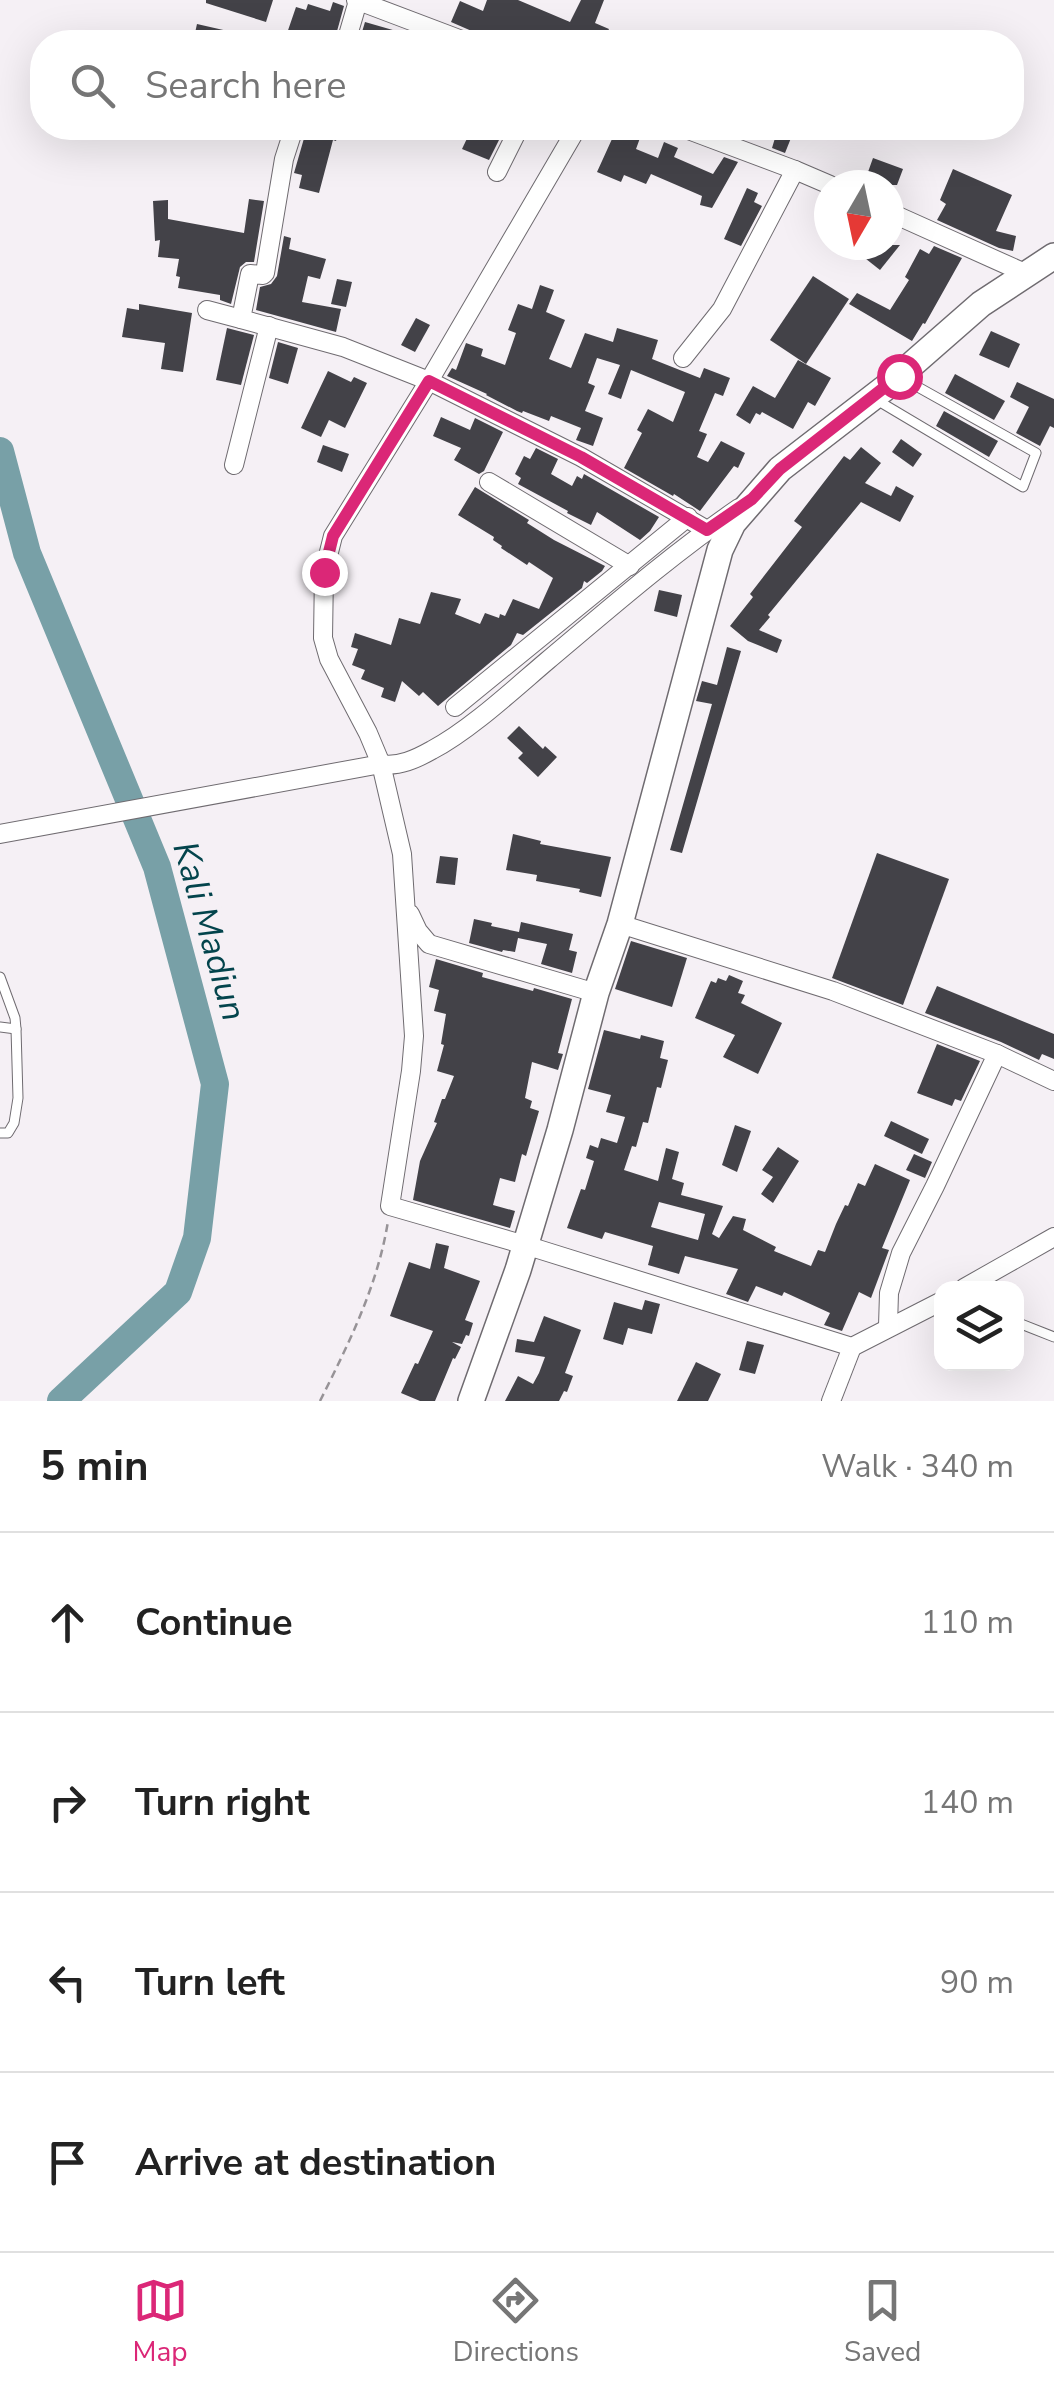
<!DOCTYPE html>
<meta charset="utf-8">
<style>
body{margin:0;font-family:"Nunito Sans",sans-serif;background:#f2f2f2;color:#222}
.controls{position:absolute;right:30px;bottom:30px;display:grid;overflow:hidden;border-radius:20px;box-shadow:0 10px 40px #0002}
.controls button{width:90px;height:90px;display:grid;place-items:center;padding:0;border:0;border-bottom:2px solid #e0e0e0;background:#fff;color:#222;font:50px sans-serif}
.compass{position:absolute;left:814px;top:170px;width:90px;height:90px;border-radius:50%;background:#fff;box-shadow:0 10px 40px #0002;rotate:189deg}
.stop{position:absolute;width:30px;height:30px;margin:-22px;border:8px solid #db2777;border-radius:50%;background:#fff}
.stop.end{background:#db2777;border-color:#fff;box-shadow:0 2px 10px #0008}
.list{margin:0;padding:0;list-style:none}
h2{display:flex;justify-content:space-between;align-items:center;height:130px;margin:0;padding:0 40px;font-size:42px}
h2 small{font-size:32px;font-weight:400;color:#767676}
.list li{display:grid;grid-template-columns:65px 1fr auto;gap:30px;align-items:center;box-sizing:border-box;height:180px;padding:0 40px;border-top:2px solid #e0e0e0}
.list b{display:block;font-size:38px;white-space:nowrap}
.list em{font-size:32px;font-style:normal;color:#767676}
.icon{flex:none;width:55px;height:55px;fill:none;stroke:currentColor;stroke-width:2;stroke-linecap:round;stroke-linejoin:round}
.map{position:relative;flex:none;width:1054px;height:1401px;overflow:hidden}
.search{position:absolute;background:#fff;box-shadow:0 10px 40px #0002;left:30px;right:30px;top:30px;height:110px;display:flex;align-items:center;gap:25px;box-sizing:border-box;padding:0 35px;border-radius:40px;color:#767676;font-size:38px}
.sheet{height:850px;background:#fff}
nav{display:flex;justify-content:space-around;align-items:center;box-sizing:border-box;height:140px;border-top:2px solid #e0e0e0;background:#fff;font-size:28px;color:#767676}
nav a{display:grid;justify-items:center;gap:5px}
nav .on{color:#db2777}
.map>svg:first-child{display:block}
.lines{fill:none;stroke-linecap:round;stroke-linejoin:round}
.river{stroke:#78a0a7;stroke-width:28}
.building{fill:#434248;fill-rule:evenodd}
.lane-casing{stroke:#6f6b70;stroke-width:11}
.street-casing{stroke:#6f6b70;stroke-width:20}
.secondary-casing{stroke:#6f6b70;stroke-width:28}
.path{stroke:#979397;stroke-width:2.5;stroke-dasharray:8 5;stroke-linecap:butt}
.lane{stroke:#fff;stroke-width:9}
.street{stroke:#fff;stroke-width:18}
.secondary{stroke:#fff;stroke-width:25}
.route{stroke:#db2777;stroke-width:12}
.labels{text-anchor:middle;stroke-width:10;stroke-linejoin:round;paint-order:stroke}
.water-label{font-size:35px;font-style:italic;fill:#03444c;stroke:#f5f0f5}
</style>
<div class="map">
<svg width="1054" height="1401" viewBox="0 0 1054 1401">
<rect width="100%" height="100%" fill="#f5f0f5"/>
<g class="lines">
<!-- river -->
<polyline class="river" points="0,451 27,553 157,867 215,1084 197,1238 178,1292 61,1401"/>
</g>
<!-- building -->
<g class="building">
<polygon points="206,0 273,0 266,22 206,3"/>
<polygon points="487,0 518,0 570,22 581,0 604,0 595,23 609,29 603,42 526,42 515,38 513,42 497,42 451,22 460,1 483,11"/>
<polygon points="333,2 344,6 334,42 318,39 317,42 284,42 296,7 306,10 308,4 330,11"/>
<polygon points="365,22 424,39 423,42 359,42"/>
<polygon points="197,24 254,37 254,42 193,42"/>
<polygon points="307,128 340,128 336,141 333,140 319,193 299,188 302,175 294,173"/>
<polygon points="472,128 505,128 489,160 462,149"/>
<polygon points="617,128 640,138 636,149 658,158 664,142 678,148 674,157 713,174 724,157 738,162 712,208 700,205 702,196 651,174 646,184 624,175 621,182 597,172"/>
<polygon points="775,128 795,128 785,153 772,148 775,138 770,137"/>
<polygon points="873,158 903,169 897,185 872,185 875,175 868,172"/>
<polygon points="953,169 1012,195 996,231 1016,236 1013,251 999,248 937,220 946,204 940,200"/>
<polygon points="747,188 758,193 754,202 762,206 741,246 724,239"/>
<polygon points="249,199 264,201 254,262 246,262 240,267 231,304 220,300 220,295 178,288 180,277 176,276 179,259 158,257 160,240 155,241 153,201 168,200 168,219 244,233"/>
<polygon points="284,236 291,238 289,249 326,259 320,279 308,276 302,302 341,309 336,332 256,310 260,287 271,284 277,276"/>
<polygon points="869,245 900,245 880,270 861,255"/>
<polygon points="934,246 962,258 925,324 923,323 912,341 849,304 857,293 890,310 909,280 905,277 920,249 929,254"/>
<polygon points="813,276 849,299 806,364 770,340"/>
<polygon points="337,279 352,282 346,307 331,304"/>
<polygon points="540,285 554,290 546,312 565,320 549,359 571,368 585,333 613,342 617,328 658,340 652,359 700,378 704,368 730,378 723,396 715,393 699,431 707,434 697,457 708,462 721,441 745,453 738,468 734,466 700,511 674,494 673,496 624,468 642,433 637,430 648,409 673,422 685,392 631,370 621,399 608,394 620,365 597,358 588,383 595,386 585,411 603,418 593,446 576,440 581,428 551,416 549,421 523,411 522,413 517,411 486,395 487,394 447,376 452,368 456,370 466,343 483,349 481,356 505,365 516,333 508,330 518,304 532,309"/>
<polygon points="139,304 192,313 183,372 161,369 165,343 122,337 127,308 139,310"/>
<polygon points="416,318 430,325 415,352 401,345"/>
<polygon points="227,328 254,335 241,385 216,380"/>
<polygon points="991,331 1020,344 1009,368 979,355"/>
<polygon points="278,342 298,348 288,384 269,378"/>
<polygon points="798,360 831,378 815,406 808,402 793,429 762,412 760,415 756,413 750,424 736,415 753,386 775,398"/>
<polygon points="328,371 351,382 354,377 367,383 345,428 329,420 321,437 301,428"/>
<polygon points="955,374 1005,401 994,420 945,393"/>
<polygon points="1017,382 1054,399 1054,428 1050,426 1040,446 1016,433 1029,407 1010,397"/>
<polygon points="944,411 998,441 989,457 936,426"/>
<polygon points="441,417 470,430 475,418 503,432 484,471 479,474 454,460 461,448 433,436"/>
<polygon points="901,439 922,454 913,467 892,452"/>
<polygon points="323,445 349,454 342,472 317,462"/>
<polygon points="861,447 881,463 865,483 891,496 896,486 914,496 900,522 861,502 768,615 770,617 759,630 782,640 777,653 748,641 730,626 753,597 750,594 802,527 794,521 844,456 850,460"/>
<polygon points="536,448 558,459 551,474 572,486 577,476 582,479 584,474 659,517 650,531 640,540 597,512 591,525 567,513 568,511 518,484 521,478 515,474 524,456 530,459"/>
<polygon points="475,487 529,520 527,523 554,540 605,566 602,571 587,583 584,581 582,588 523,635 517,633 511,645 438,706 423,692 419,696 402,681 395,702 381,697 384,688 361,679 365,670 352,665 358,649 351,647 355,633 391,645 399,618 420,624 431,592 461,599 455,614 480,624 485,613 499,618 500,614 505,616 513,599 539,609 553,578 529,562 527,565 501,548 502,546 493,540 494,537 458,515"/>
<polygon points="659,590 682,595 677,617 654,611"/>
<polygon points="727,647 741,651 682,853 670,850 712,704 696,701 702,681 717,685"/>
<polygon points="519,726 543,749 545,746 557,757 538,777 518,758 523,753 507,738"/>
<polygon points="513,834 541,841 540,844 611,857 601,897 579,892 580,889 536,881 537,875 506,870"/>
<polygon points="877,853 949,879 903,1005 832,978"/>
<polygon points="440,856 458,858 455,885 436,883"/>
<polygon points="474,919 492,923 491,926 519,932 521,922 573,934 569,950 577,952 572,973 541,964 547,944 518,938 515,952 503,950 502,952 469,943"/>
<polygon points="631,941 687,958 672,1007 615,989"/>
<polygon points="436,959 483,973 482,977 533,991 534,988 572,999 558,1053 563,1054 558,1070 532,1062 525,1098 532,1101 530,1108 539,1111 526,1156 522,1154 515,1182 500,1178 493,1205 515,1211 510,1228 413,1200 420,1161 437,1123 434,1122 442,1099 445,1099 454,1076 437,1071 444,1045 441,1044 446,1014 434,1011 439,990 429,987"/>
<polygon points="729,975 743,981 738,993 745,995 741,1003 782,1023 758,1074 723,1057 735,1035 695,1018 711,981 716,983 718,978 726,981"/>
<polygon points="937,986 1054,1034 1054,1059 1042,1054 1039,1060 1001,1042 925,1013"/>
<path d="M604,1030L640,1039L641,1035L664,1041L660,1058L668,1060L661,1088L657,1087L648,1123L643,1122L636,1147L632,1146L624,1170L658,1181L666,1148L679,1152L672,1179L684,1183L681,1195L723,1206L712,1234L719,1238L733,1216L746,1219L743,1230L776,1247L774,1251L811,1266L818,1250L825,1252L836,1224L845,1205L848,1206L858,1183L865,1186L875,1164L910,1180L882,1248L889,1250L871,1298L859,1292L842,1331L824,1325L830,1313L784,1292L782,1296L756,1286L748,1302L726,1294L738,1269L685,1256L679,1274L648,1265L653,1246L605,1232L602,1239L567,1228L581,1189L585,1190L594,1161L586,1158L590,1145L598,1148L601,1138L617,1143L625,1117L606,1112L611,1095L588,1089ZM659,1202L705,1214L698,1240L651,1227Z"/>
<polygon points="937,1044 980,1061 961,1101 955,1099 952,1106 917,1093"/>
<polygon points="891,1121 929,1139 922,1154 884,1136"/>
<polygon points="735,1125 751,1131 737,1172 722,1165"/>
<polygon points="778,1147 799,1161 773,1203 761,1194 773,1177 762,1170"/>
<polygon points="914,1154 932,1162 925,1178 906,1170"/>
<polygon points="436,1243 449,1246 444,1268 480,1281 465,1320 473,1323 469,1336 466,1335 462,1344 452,1342 461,1347 455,1359 453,1358 435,1401 420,1401 401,1393 415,1363 418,1364 433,1331 390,1316 409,1262 430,1269"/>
<polygon points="645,1300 660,1304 652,1334 628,1328 623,1345 603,1339 614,1302 642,1310"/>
<polygon points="544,1316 581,1330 565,1373 573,1376 567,1392 564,1391 559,1401 505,1401 518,1376 533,1384 539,1373 545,1357 515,1352 517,1339 534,1342"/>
<polygon points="747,1341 764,1345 755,1374 739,1370"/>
<polygon points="696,1362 721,1374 708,1401 677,1401"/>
</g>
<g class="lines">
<defs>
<g id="lane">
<polyline points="875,399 1023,487 1036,453 900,377"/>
<polyline points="0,977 15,1018 16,1029 18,1098 14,1123 8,1133 0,1133"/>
<polyline points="0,1027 16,1029"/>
<polyline points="1016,1322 1054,1337"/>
</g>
<g id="street">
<polyline points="356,0 467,42"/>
<polyline points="346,42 358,1"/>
<polyline points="294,128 284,159 265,273 263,275 250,274 241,319 343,347 429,381 581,457 707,530"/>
<polyline points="577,128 429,381 333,536 324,572 323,638 329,659 368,733 381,764 402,854 414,1036 411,1071 390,1206 525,1245 852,1347 942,1301"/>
<polyline points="683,128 795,170 830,185"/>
<polyline points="497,172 519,128"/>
<polyline points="889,212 1027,274"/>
<polyline points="207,310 241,319"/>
<polyline points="683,358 722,309 795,170"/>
<polyline points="234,465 269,326"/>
<polyline points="489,482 630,566"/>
<polyline points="455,707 688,517"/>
<path d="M0,834L381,764C399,767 416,759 432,750C470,730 514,689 547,661C610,608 672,554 739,508"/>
<polyline points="410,914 418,931 429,944 596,993"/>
<polyline points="620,924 833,991 997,1054 935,1186 901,1253 889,1293 888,1326"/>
<polyline points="997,1054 1054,1081"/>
<polyline points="964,1288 1054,1237"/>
<polyline points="831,1401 852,1347"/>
</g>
<polyline id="secondary" points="471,1401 518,1270 560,1130 596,993 620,924 720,550 733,523 780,469 885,388 981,304 1054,256"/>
</defs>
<!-- lane casing -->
<use href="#lane" class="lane-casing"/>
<!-- street casing -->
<use href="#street" class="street-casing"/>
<!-- secondary casing -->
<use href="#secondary" class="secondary-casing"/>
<!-- path -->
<path class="path" d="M320,1401C349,1343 378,1285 388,1221"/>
<!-- lane -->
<use href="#lane" class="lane"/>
<!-- street -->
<use href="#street" class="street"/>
<!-- secondary -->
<use href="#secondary" class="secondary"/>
</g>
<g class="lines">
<!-- route -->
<polyline class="route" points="324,572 333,536 429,381 581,457 707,530 752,499 780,469 899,376"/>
</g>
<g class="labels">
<!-- water labels -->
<g class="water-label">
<text transform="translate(210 931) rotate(74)" y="12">Kali Madiun</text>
</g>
</g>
</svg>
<div class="controls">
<button><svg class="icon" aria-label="layers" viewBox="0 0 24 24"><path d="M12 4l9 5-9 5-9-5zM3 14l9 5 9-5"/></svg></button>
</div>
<svg class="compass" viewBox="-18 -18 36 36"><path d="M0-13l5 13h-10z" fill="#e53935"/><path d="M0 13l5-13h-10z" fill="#767676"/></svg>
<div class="stop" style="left:899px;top:376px"></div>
<div class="stop end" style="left:324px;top:572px"></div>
<div class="search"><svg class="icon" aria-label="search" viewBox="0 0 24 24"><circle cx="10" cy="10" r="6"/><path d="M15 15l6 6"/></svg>Search here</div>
</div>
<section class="sheet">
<h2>5 min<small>Walk · 340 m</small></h2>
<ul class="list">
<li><svg class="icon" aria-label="ahead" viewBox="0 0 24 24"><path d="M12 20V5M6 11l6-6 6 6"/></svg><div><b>Continue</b></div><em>110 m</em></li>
<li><svg class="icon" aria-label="right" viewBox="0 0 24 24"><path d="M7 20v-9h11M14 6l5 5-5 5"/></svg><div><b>Turn right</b></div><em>140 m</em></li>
<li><svg class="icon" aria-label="left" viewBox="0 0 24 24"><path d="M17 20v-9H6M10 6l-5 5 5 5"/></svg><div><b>Turn left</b></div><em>90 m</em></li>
<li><svg class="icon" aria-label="arrive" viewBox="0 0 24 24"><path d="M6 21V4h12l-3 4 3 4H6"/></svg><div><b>Arrive at destination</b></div></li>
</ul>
</section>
<nav>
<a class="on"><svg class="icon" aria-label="map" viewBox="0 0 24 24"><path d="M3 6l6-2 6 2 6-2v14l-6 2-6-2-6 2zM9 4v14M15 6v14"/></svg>Map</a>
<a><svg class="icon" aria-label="directions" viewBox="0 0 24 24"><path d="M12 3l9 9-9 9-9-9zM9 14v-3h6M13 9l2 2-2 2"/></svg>Directions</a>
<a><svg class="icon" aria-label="saved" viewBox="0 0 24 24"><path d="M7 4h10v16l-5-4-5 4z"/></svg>Saved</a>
</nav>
